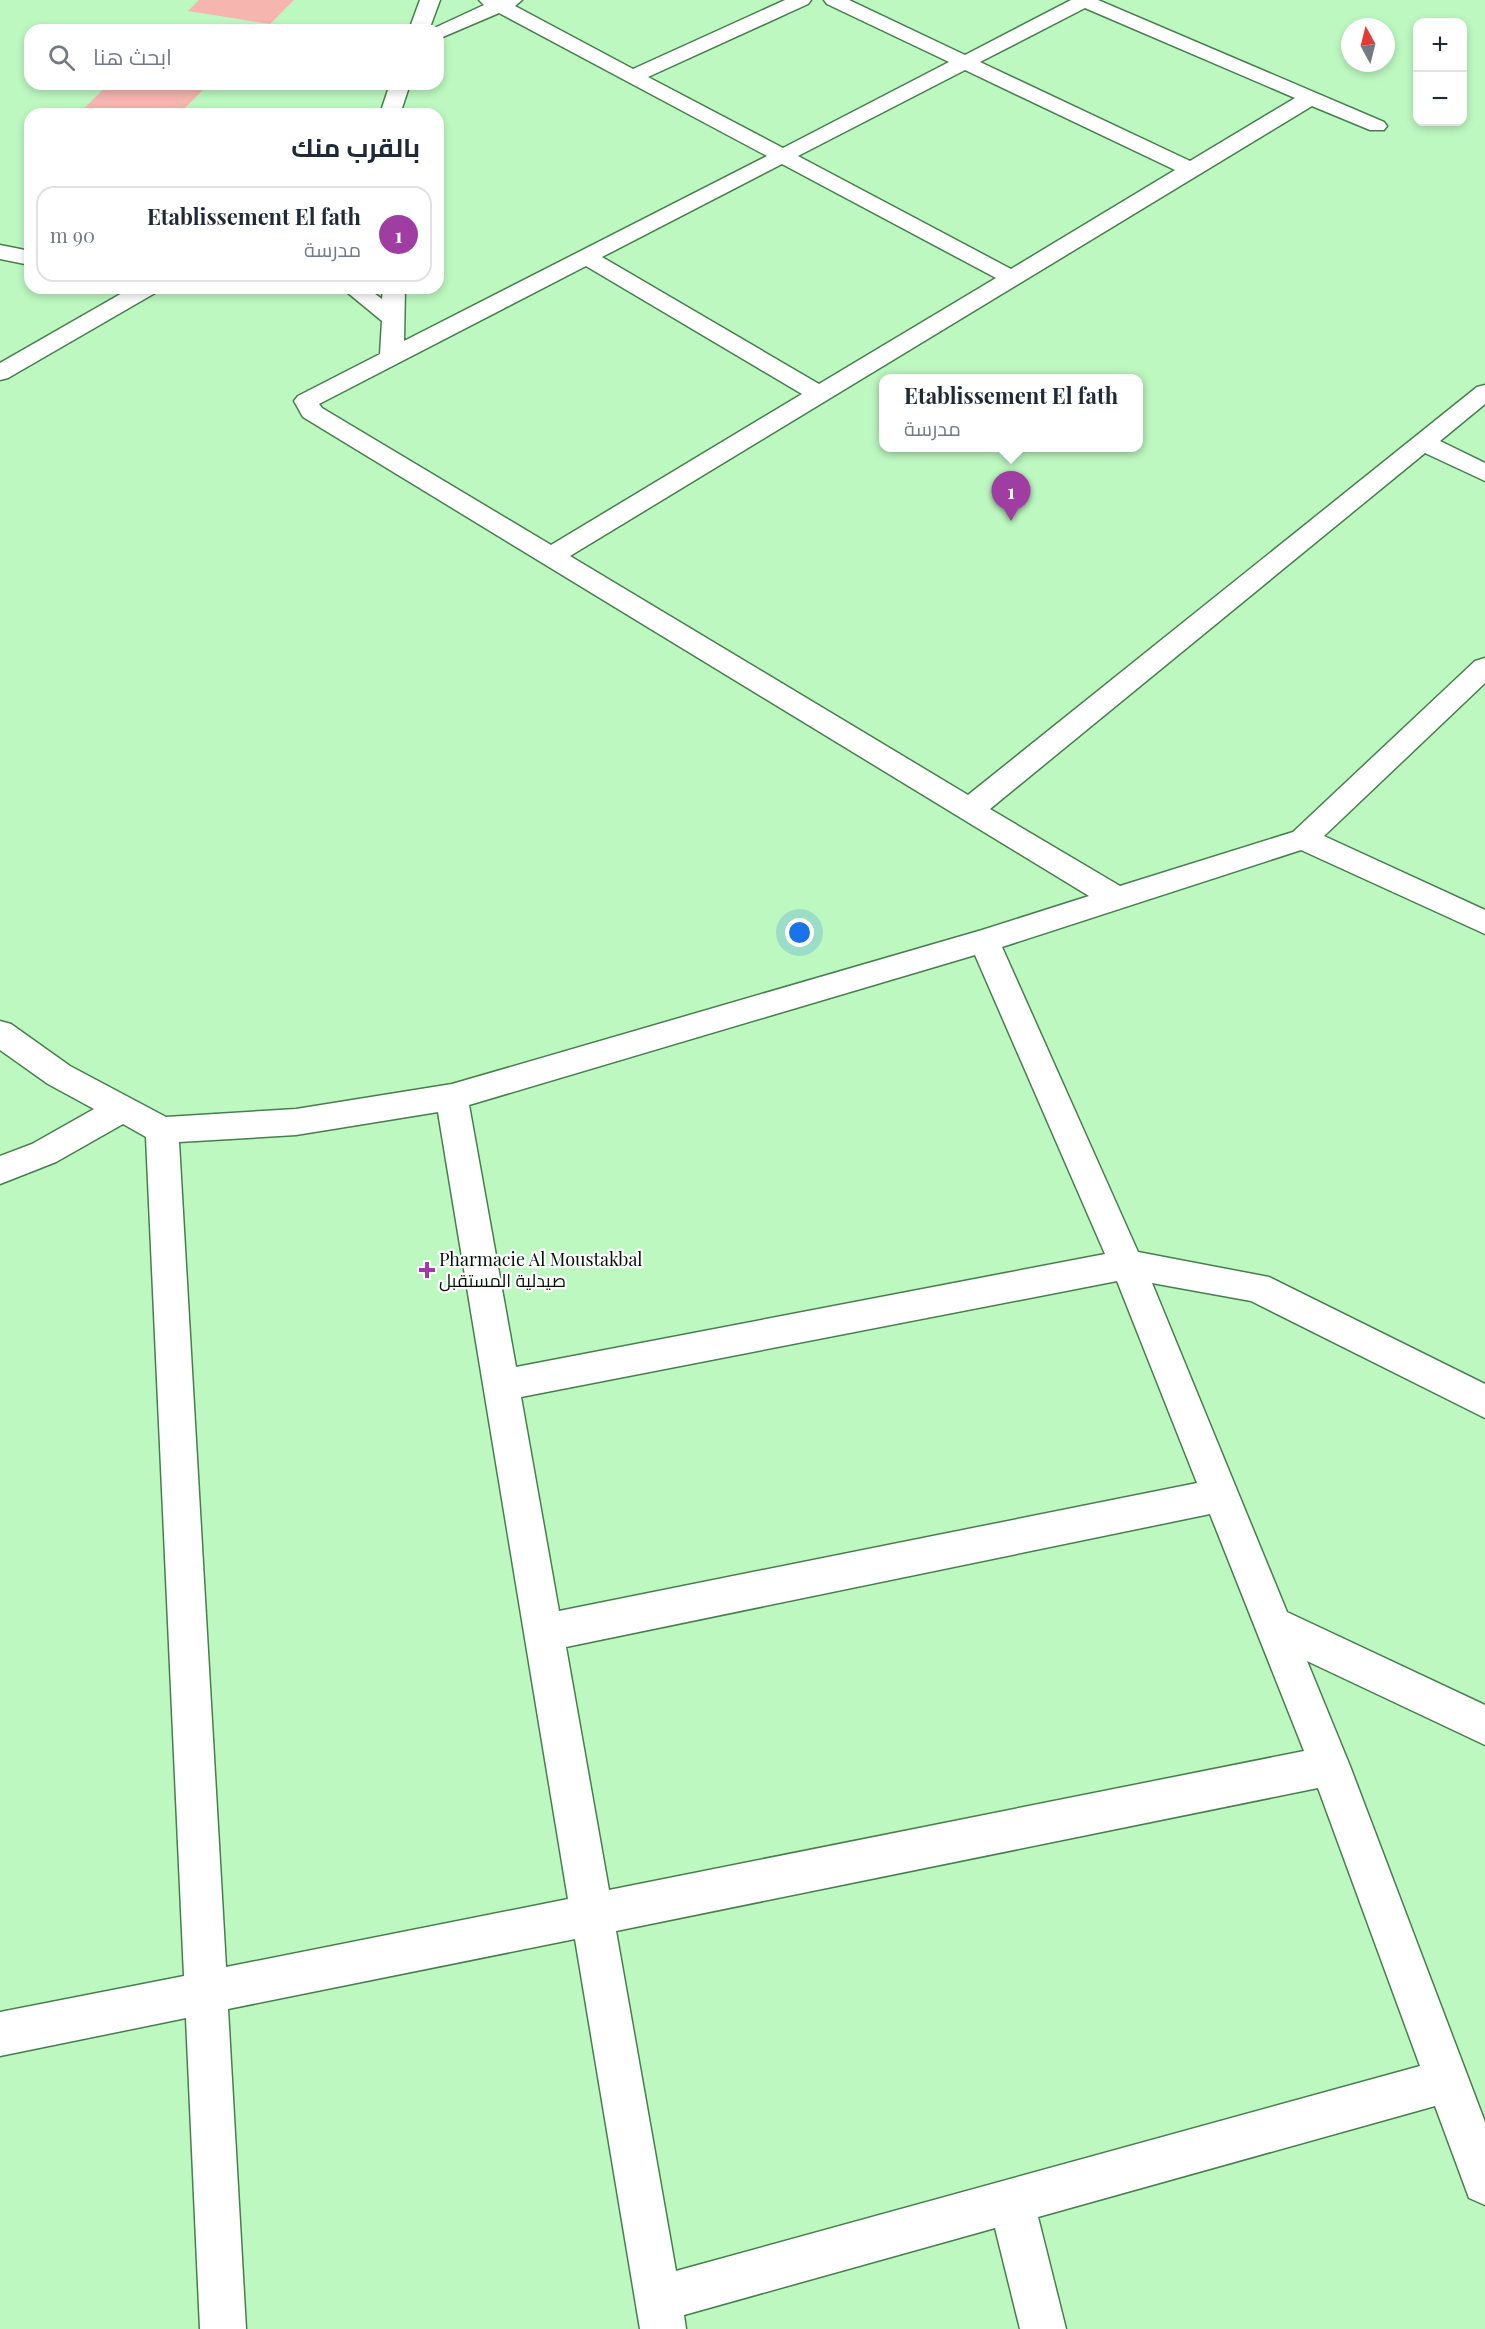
<!DOCTYPE html>
<html lang="ar">
<meta charset="utf-8">
<style>
body{margin:0;font-family:"Playfair Display",Cairo,serif;background:#f6f6f7;color:#1f2937;direction:rtl}
.controls{position:absolute;right:18px;top:18px;display:grid;overflow:hidden;border-radius:12px;box-shadow:0 3px 9px #0003}
.controls button{width:54px;height:54px;display:grid;place-items:center;padding:0;border:0;border-bottom:2px solid #e0e1e3;background:#fff;color:#1f2937;font:30px sans-serif}
.compass{position:absolute;left:1341px;top:18px;width:54px;height:54px;border-radius:50%;background:#fff;box-shadow:0 3px 9px #0003;rotate:353deg}
.you{position:absolute;left:800px;top:933px;width:21px;height:21px;margin:-15px;border:4px solid #fff;border-radius:50%;background:#1a73e8;box-shadow:0 0 0 9px #1a73e833}
.badge{display:grid;place-items:center;width:39px;height:39px;border-radius:50%;background:#a03da3;color:#fff;font-size:20px;font-weight:700}
.pin{position:absolute;translate:-50% -50px;filter:drop-shadow(0 2px 3px #0008)}
.pin::after{content:'';position:absolute;top:32px;width:21px;height:18px;background:inherit;clip-path:polygon(0 0,100% 0,50% 100%)}
.popup{position:absolute;left:879px;top:374px;width:264px;height:78px;box-sizing:border-box;display:grid;place-content:center;border-radius:12px;background:#fff;filter:drop-shadow(0 2px 4px #0005);font-size:20px;white-space:nowrap;color:#747a83}
.popup b{font-size:22px;color:#1f2937}
.popup::after{content:'';position:absolute;left:50%;top:100%;margin-left:-12px;border:12px solid transparent;border-top-color:#fff}
.list{margin:0;padding:0;list-style:none}
h2{display:flex;justify-content:space-between;align-items:center;height:78px;margin:0;padding:0 24px;font-size:26px}
h2 small{font-size:20px;font-weight:400;color:#747a83}
.list li{display:grid;grid-template-columns:39px 1fr auto;gap:18px;align-items:center;box-sizing:border-box;height:96px;margin:0 12px 12px;padding:0 12px;border:2px solid #e0e1e3;border-radius:18px}
.list b{display:block;font-size:22px;white-space:nowrap}
.list p{margin:0;font-size:20px;white-space:nowrap;color:#747a83}
.list em{font-size:20px;font-style:normal;color:#747a83}
.icon{flex:none;width:33px;height:33px;fill:none;stroke:currentColor;stroke-width:2;stroke-linecap:round;stroke-linejoin:round}
.map{position:relative;flex:none;width:1485px;height:2329px;overflow:hidden;direction:ltr}
.search{position:absolute;background:#fff;box-shadow:0 3px 9px #0003;left:24px;top:24px;width:420px;height:66px;display:flex;align-items:center;gap:15px;box-sizing:border-box;padding:0 21px;border-radius:18px;color:#747a83;font-size:22px}
.panel{position:absolute;background:#fff;box-shadow:0 3px 9px #0003;left:24px;top:108px;width:420px;height:186px;border-radius:18px;direction:rtl}
.map>svg:first-child{display:block}
.green{fill:#f6b5ae}
.lines{fill:none;stroke-linecap:round;stroke-linejoin:round}
.minor-casing{stroke:#477e4d;stroke-width:3}
.minor{fill:#fff;fill-rule:evenodd}
.poi-dot{fill:#a03da3;stroke:#fff;stroke-width:2}
.labels{text-anchor:middle;stroke-width:4.5;stroke-linejoin:round;paint-order:stroke}
.poi-label{font-size:18px;fill:#001302;stroke:#fff;text-anchor:start}
</style>
<div class="map">
<svg width="1485" height="2329" viewBox="0 0 1485 2329">
<rect width="100%" height="100%" fill="#bdf8c1"/>
<!-- green -->
<g class="green">
<polygon points="199,0 294,0 270,24 188,11"/>
<polygon points="109,84 209,84 179,114 78,114"/>
</g>
<g class="lines">
<defs>
<g id="minor">
<polygon points="420,0 440,0 429,30 409,30"/>
<path d="M479,0H522L515,6L633,69L785,0H811L808,4L648,77L783,148L949,62L827,4L824,0H849L965,55L1071,0H1098L1384,122L1387,126L1384,130H1370L1312,106L570,556L968,795L1477,387L1485,385V404L1440,441L1485,463V481L1425,453L990,809L1120,886L1293,832L1475,661L1485,658V683L1324,836L1485,910V934L1301,850L1002,947L1138,1252L1269,1277L1485,1384V1418L1251,1301L1152,1283L1287,1612L1485,1705V1745L1307,1661L1350,1766L1485,2122V2205L1469,2198L1435,2106L1038,2217L1066,2329H1020L995,2228L684,2315L686,2329H640L575,1939L228,2009L246,2329H200L186,2018L0,2056V2012L184,1976L146,1137L123,1124L56,1162L0,1184V1156L32,1144L94,1109L48,1084L0,1050V1021L11,1024L70,1066L166,1117L296,1109L452,1084L982,930L1089,896L303,417L294,401L298,396L380,354L382,321L342,288H367L382,299L383,288H405L404,341L767,156L499,13L438,39V30H430L484,5ZM1085,8L1295,98L1190,161L980,62ZM965,70L1175,170L1011,269L798,156ZM782,164L996,278L819,384L602,257ZM586,266L802,394L551,545L322,408L319,404ZM975,955L1105,1254L516,1367L469,1105ZM438,1112L568,1899L226,1967L179,1142L296,1135ZM1117,1281L1197,1483L559,1611L521,1397ZM1210,1514L1304,1751L609,1890L566,1647ZM1318,1788L1420,2066L676,2271L616,1931Z"/>
<polygon points="390,84 410,84 400,114 380,114"/>
<polygon points="0,245 30,251 30,265 0,259"/>
<polygon points="131,288 158,288 155,293 8,378 0,380 0,363"/>
</g>
</defs>
<!-- minor casing -->
<use href="#minor" class="minor-casing"/>
<!-- minor -->
<use href="#minor" class="minor"/>
</g>
<!-- markers -->
<path class="poi-dot" d="M424 1261h6v6h6v6h-6v6h-6v-6h-6v-6h6z"/>
<g class="labels">
<!-- poi labels -->
<g class="poi-label">
<text x="439" y="1266">Pharmacie Al Moustakbal<tspan x="439" dy="21">صيدلية المستقبل</tspan></text>
</g>
</g>
</svg>
<div class="controls">
<button>+</button>
<button>−</button>
</div>
<svg class="compass" viewBox="-18 -18 36 36"><path d="M0-13l5 13h-10z" fill="#e53935"/><path d="M0 13l5-13h-10z" fill="#747a83"/></svg>
<div class="you"></div>
<div class="pin badge" style="left:1011px;top:521px">1</div>
<div class="popup"><b>Etablissement El fath</b>مدرسة</div>
<div class="search"><svg class="icon" aria-label="search" viewBox="0 0 24 24"><circle cx="10" cy="10" r="6"/><path d="M15 15l6 6"/></svg>ابحث هنا</div>
<section class="panel">
<h2>بالقرب منك<small></small></h2>
<ul class="list">
<li><span class="badge">1</span><div><b>Etablissement El fath</b><p>مدرسة</p></div><em>90 m</em></li>
</ul>
</section>
</div>
